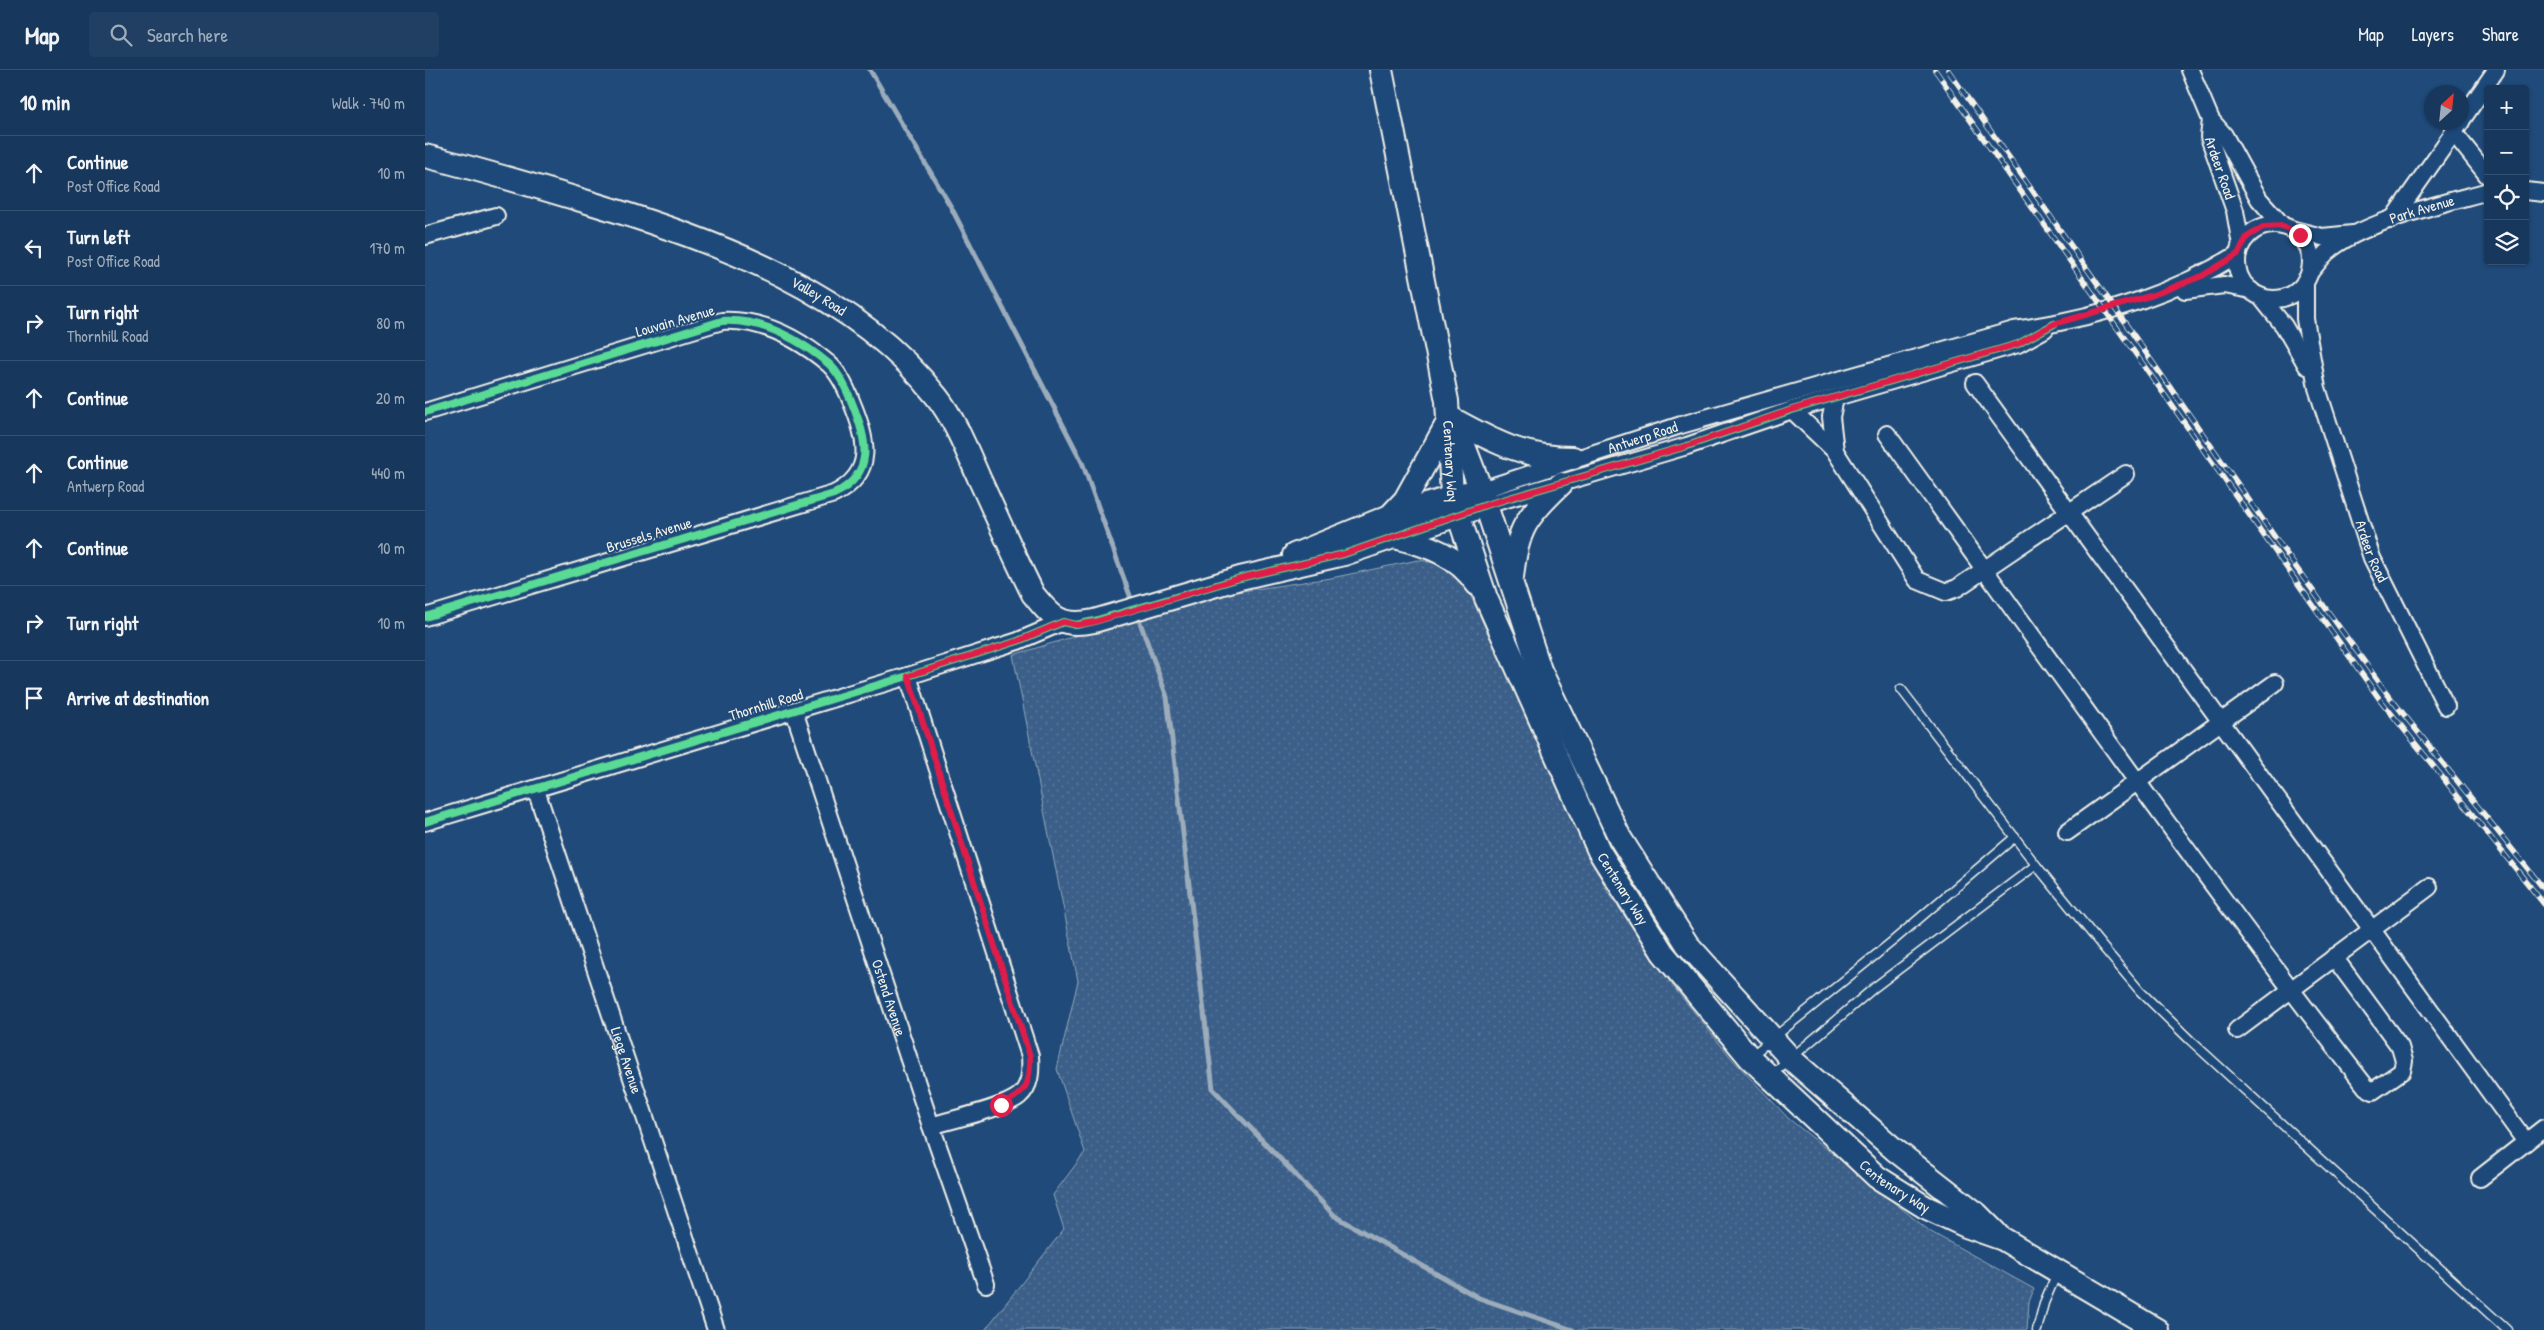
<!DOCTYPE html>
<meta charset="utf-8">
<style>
body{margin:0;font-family:"Patrick Hand",sans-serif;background:#203f62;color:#f1f3f6}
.controls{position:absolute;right:15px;top:15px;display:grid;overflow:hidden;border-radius:5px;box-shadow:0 1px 4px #0004}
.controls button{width:45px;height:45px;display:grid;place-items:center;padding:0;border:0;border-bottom:1px solid #365272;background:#17385c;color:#f1f3f6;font:25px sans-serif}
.compass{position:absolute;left:1999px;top:15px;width:45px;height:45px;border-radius:50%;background:#17385c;box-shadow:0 1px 4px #0004;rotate:27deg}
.stop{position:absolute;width:15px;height:15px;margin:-11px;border:4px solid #e11d48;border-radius:50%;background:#fff}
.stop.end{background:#e11d48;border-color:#fff;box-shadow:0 1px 5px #0008}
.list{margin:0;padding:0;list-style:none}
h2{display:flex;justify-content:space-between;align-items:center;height:65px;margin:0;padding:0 20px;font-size:21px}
h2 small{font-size:16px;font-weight:400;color:#9eacbb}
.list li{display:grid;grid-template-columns:32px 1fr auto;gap:15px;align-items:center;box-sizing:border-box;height:75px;padding:0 20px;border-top:1px solid #365272}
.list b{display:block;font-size:19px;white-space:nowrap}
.list p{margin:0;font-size:16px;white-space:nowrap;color:#9eacbb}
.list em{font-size:16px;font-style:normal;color:#9eacbb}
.icon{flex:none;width:28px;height:28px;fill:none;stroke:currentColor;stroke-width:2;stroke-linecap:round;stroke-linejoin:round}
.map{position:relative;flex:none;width:2119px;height:1260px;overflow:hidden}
header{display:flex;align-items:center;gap:30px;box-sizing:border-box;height:70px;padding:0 25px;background:#17385c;border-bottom:1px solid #365272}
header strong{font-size:24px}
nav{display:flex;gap:28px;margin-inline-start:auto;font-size:18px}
.search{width:350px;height:45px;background:#203f62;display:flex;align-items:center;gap:12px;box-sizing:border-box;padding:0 18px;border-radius:5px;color:#9eacbb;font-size:19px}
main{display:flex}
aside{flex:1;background:#17385c}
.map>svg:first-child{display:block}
.grass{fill:url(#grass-dots);stroke:#97a8b8}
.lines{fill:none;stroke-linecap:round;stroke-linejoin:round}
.stream{stroke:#9cacbb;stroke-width:5}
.lane-casing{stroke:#f4f1e8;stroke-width:11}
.street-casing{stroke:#f4f1e8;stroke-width:20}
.secondary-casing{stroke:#f4f1e8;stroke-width:26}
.lane{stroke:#1f4a7a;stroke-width:8}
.street{stroke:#1f4a7a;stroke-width:16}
.secondary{stroke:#1f4a7a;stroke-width:22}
.rail-casing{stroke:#f4f1e8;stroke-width:5.5}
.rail{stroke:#1f4a7a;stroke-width:4;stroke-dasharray:11;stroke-linecap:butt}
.cycleway-casing{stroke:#1f4a7a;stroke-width:11}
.cycleway{stroke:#5adb95;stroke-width:8}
.route{stroke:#e11d48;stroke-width:6}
.labels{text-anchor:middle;stroke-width:4;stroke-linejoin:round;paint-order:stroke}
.street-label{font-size:15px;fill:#f4f1e8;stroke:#1f4a7a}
</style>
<header>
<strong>Map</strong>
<div class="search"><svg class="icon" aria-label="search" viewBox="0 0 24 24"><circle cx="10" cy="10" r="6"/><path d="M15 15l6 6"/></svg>Search here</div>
<nav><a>Map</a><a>Layers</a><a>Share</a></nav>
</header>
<main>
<aside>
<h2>10 min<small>Walk · 740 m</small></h2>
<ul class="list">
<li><svg class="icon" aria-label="ahead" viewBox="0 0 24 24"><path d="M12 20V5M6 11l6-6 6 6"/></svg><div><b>Continue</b><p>Post Office Road</p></div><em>10 m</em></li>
<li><svg class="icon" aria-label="left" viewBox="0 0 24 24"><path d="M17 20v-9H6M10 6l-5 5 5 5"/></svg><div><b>Turn left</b><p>Post Office Road</p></div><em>170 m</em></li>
<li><svg class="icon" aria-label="right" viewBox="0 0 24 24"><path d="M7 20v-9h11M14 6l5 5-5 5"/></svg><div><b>Turn right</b><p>Thornhill Road</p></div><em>80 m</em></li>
<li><svg class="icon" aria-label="ahead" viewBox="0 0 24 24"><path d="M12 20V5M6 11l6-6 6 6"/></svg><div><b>Continue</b></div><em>20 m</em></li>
<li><svg class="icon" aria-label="ahead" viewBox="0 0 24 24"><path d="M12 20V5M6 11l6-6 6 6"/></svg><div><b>Continue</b><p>Antwerp Road</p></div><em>440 m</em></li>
<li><svg class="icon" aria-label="ahead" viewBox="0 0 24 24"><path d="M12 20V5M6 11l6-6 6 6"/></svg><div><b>Continue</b></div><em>10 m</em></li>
<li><svg class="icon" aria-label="right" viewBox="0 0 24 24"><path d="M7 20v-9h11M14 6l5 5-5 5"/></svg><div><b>Turn right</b></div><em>10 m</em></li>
<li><svg class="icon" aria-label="arrive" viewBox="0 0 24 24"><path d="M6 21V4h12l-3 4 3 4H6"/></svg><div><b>Arrive at destination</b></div></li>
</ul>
</aside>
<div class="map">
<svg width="2119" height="1260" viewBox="0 0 2119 1260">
<defs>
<pattern id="grass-dots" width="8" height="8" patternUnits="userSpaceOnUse" patternTransform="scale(1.25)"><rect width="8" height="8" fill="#3a5f88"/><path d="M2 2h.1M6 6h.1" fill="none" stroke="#577699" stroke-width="1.8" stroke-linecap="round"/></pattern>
</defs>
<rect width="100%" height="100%" fill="#1f4a7a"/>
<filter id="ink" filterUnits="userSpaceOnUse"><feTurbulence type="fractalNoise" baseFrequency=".02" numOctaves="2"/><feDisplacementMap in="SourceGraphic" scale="10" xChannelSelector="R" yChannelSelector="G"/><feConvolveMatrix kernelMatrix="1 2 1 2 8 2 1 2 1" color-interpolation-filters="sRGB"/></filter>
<g filter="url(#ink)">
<!-- grass -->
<path class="grass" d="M993,490C1015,492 1028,501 1042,518L1181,819L1247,915L1308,990L1364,1049L1506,1162L1609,1219L1604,1232L1602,1260H560L639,1159L628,1125L660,1082L632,999L653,911L588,585L783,526L906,508Z"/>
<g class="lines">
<!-- stream -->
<g class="stream">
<polyline points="445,0 526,137 657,392 708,534"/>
<polyline points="712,544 742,627 788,1019 910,1146 1054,1228 1148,1260"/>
</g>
<defs>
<g id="lane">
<polyline points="1476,619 1611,795 1677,876 1715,921 1765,970 2082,1260"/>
<polyline points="1326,986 1469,870 1590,767"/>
<polyline points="1346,1005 1450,917 1611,795"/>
<polyline points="1612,1260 1619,1233 1632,1203"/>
</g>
<g id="street">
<polyline points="1765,0 1786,50 1799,65 1834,129 1858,156"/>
<path id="s1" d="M1786,50L1784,67L1810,141L1816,175"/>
<polyline points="2036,51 2071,0"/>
<polyline points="2029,63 2063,106"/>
<polyline points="2100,121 2119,123"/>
<polyline points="1967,150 2036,52"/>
<circle cx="1849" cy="192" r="37"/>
<polyline points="1869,160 1897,167 1928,164"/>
<polyline points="0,166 71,146"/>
<path id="s2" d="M1885,202C1890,196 1896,188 1902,182C1938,151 2017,134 2063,121"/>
<path id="s3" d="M1880,211V249L1892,318L1947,488L2021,636"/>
<polyline points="1760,220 1799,215 1826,220"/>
<polyline points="1835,226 1859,256 1882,296"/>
<polyline points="1550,313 2101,1072"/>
<polyline points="1410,328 1406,347 1410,381"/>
<polyline points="1367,340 1410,381 1492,510 1521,522 1532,518 1701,404"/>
<path d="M0,342L297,251C337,249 374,269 404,294C415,304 422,320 427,333C442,369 451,403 409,424L0,547"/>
<path d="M1462,364C1620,583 1775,804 1941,1017L1948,1021L1977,1001L1979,991L1975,977L1909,887"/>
<path id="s4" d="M1056,420L1256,355L1589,260C1667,249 1747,225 1813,184"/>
<polyline points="1061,435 1262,376 1367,340 1593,274 1620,259"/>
<path d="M483,606L605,986C606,1000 606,1016 594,1026C578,1039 527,1049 506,1056"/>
<path id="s5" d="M369,641L506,1056L561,1214"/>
<path id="s6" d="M111,720L291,1260"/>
<polyline points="0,752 483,606 593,571 638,552"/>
<polyline points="1642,762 1850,613"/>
<polyline points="1812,960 2004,817"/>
<polyline points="2055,1108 2119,1058"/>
</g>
<g id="secondary">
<path id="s7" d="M956,0L1022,331L1027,426L1061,528L1174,781L1238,883L1325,988L1452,1107L1500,1137L1541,1156L1578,1169L1732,1260"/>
<path id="s8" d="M0,86C57,100 113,117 169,134C293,172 429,221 512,327C530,350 542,381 554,408C572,447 589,486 608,524C627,548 637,558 669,551L815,508L919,484L1061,435"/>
<polyline points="1029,350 1056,420 1115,600 1195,768 1262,874 1366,989 1470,1080 1552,1144 1571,1163"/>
<path d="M1029,350C1071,373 1100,388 1148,388"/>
<polyline points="965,446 980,430 1022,354"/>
<path d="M970,467C1003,475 1032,485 1052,514"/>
<polyline points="869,485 965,446 1041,423"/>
<path d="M1087,507C1092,459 1101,447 1136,414"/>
</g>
</defs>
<!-- lane casing -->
<use href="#lane" class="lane-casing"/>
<!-- street casing -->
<use href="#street" class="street-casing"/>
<!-- secondary casing -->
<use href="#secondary" class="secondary-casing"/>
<!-- lane -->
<use href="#lane" class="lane"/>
<!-- street -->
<use href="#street" class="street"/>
<!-- secondary -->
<use href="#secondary" class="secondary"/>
<defs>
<g id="rail">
<polyline points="1510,0 1953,627 2119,834"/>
<polyline points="1523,0 1868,493 1964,626 2119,819"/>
</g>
</defs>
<!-- rail casing -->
<use href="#rail" class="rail-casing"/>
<!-- rail -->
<use href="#rail" class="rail"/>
<defs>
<g id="cycleway">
<path d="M0,342L297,251C337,249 374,269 404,294C415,304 422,320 427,333C442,369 451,403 409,424L0,547"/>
<polyline points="0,752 483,606 593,571 638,552 651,555 669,551 815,508 919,484 1061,435 1262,376 1367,340 1593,274 1629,254"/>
</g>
</defs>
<!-- cycleway casing -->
<use href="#cycleway" class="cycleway-casing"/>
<!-- cycleway -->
<use href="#cycleway" class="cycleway"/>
</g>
</g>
<g class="lines" filter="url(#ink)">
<!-- route -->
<path class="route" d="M576,1035C601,1023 606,1014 605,986L483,606L593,571L638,552L652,555L669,552L815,508L919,484L1061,435L1262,376L1366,340L1593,274L1629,254L1728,225L1777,206L1813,184L1822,167L1838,157L1858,156L1875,165"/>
</g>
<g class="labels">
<!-- street labels -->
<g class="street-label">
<text dy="5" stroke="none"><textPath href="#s1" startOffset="50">Ardeer Road</textPath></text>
<text dy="5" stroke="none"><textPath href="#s2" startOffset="131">Park Avenue</textPath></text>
<text dy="5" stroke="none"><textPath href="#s8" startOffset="419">Valley Road</textPath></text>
<text transform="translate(250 251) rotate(-16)" y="5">Louvain Avenue</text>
<text dy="5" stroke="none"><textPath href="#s4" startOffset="170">Antwerp Road</textPath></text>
<text dy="5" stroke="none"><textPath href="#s7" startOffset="398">Centenary Way</textPath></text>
<text transform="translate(224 465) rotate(-17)" y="5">Brussels Avenue</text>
<text dy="5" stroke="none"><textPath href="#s3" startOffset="280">Ardeer Road</textPath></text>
<text transform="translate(341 635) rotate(-17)" y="5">Thornhill Road</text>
<text dy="5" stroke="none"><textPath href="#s7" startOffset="862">Centenary Way</textPath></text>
<text dy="5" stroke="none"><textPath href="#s5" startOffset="302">Ostend Avenue</textPath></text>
<text dy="5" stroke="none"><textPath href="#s6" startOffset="285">Liege Avenue</textPath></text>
<text dy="5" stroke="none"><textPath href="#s7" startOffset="1268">Centenary Way</textPath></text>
</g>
</g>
</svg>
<div class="controls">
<button>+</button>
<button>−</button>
<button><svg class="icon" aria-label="locate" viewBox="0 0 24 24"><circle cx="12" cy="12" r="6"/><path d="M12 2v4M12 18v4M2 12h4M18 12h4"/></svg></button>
<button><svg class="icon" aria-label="layers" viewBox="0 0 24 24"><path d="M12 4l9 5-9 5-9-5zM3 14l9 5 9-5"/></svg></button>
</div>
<svg class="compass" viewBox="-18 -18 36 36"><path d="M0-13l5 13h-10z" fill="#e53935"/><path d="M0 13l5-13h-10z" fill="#9eacbb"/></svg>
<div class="stop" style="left:576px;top:1035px"></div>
<div class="stop end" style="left:1875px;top:165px"></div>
</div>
</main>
